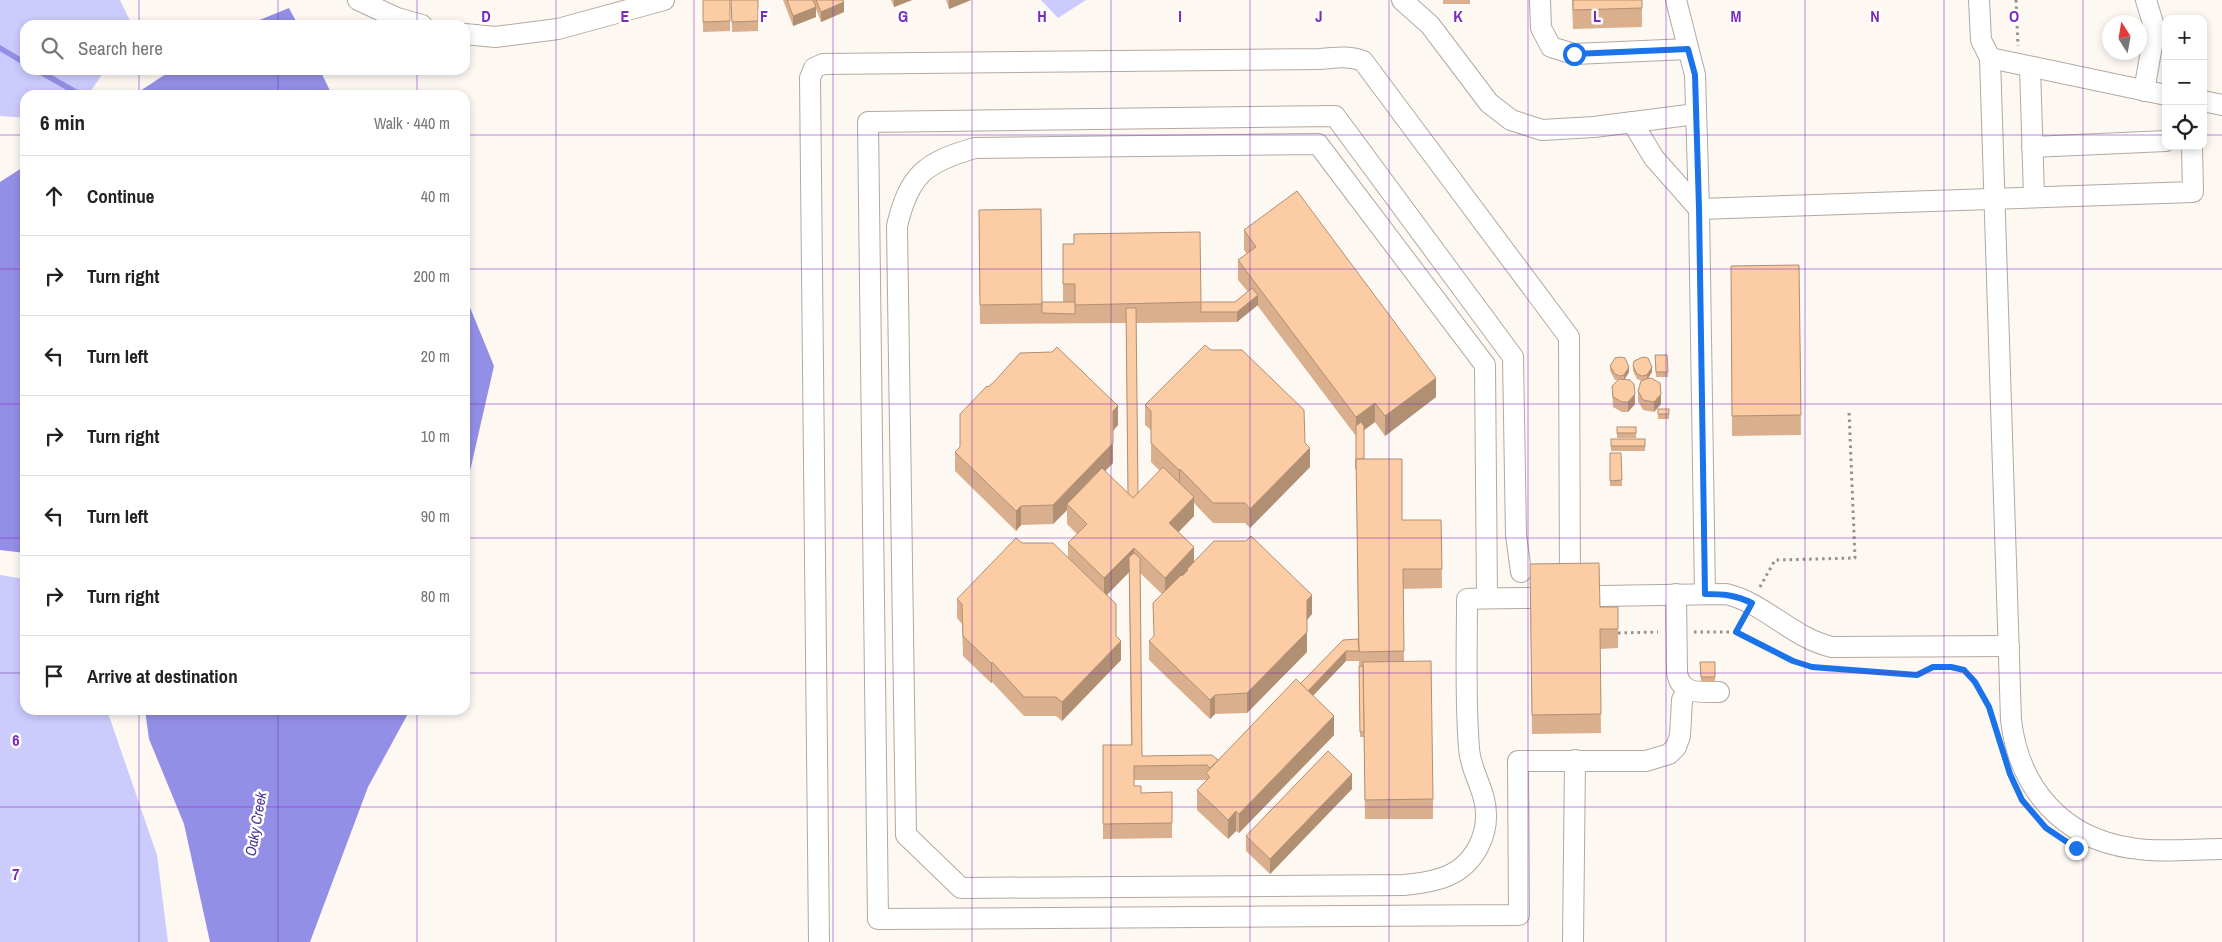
<!DOCTYPE html>
<meta charset="utf-8">
<style>
body{margin:0;font-family:"Archivo Narrow",sans-serif;background:#f2f2f2;color:#222}
.controls{position:absolute;right:15px;top:15px;display:grid;overflow:hidden;border-radius:10px;box-shadow:0 2px 8px #0003}
.controls button{width:45px;height:45px;display:grid;place-items:center;padding:0;border:0;border-bottom:1px solid #e0e0e0;background:#fff;color:#222;font:25px sans-serif}
.compass{position:absolute;left:2102px;top:15px;width:45px;height:45px;border-radius:50%;background:#fff;box-shadow:0 2px 8px #0003;rotate:349deg}
.stop{position:absolute;width:15px;height:15px;margin:-11px;border:4px solid #1a73e8;border-radius:50%;background:#fff}
.stop.end{background:#1a73e8;border-color:#fff;box-shadow:0 1px 5px #0008}
.list{margin:0;padding:0;list-style:none}
h2{display:flex;justify-content:space-between;align-items:center;height:65px;margin:0;padding:0 20px;font-size:21px}
h2 small{font-size:16px;font-weight:400;color:#767676}
.list li{display:grid;grid-template-columns:32px 1fr auto;gap:15px;align-items:center;box-sizing:border-box;height:80px;padding:0 20px;border-top:1px solid #e0e0e0}
.list b{display:block;font-size:19px;white-space:nowrap}
.list em{font-size:16px;font-style:normal;color:#767676}
.icon{flex:none;width:28px;height:28px;fill:none;stroke:currentColor;stroke-width:2;stroke-linecap:round;stroke-linejoin:round}
.map{position:relative;flex:none;width:2222px;height:942px;overflow:hidden}
.search{position:absolute;background:#fff;box-shadow:0 2px 8px #0003;left:20px;top:20px;width:450px;height:55px;display:flex;align-items:center;gap:12px;box-sizing:border-box;padding:0 18px;border-radius:15px;color:#767676;font-size:19px}
.panel{position:absolute;background:#fff;box-shadow:0 2px 8px #0003;left:20px;top:90px;width:450px;height:625px;border-radius:15px}
.map>svg:first-child{display:block}
.green{fill:#cccbfd}
.water{fill:#948fe6}
.lines{fill:none;stroke-linecap:round;stroke-linejoin:round}
.stream{stroke:#948fe6;stroke-width:5.5}
.minor-casing{stroke:#b2a9a1;stroke-width:22}
.path{stroke:#94908c;stroke-width:3;stroke-dasharray:2.5 4;stroke-linecap:butt}
.minor{stroke:#fff;stroke-width:20}
.wall{fill:#d9af8d;fill-rule:evenodd}
.shaded-wall{fill:#b08f73}
.building{fill:#fccca4;stroke:#b08f73}
.route{stroke:#1a73e8;stroke-width:6}
.grid{fill:none;stroke:#7b2cbf;stroke-width:1;stroke-opacity:0.55}
.labels{text-anchor:middle;stroke-width:5;stroke-linejoin:round;paint-order:stroke}
.water-label{font-size:15px;font-style:italic;fill:#473499;stroke:#fff}
.grid-label{font-size:16px;text-anchor:middle;font-weight:bold;fill:#7b2cbf;stroke:#fff;stroke-width:5;stroke-linejoin:round;paint-order:stroke}
</style>
<div class="map">
<svg width="2222" height="942" viewBox="0 0 2222 942">
<rect width="100%" height="100%" fill="#fef8f3"/>
<!-- green -->
<g class="green">
<polygon points="0,0 120,0 132,25 25,25 25,70 105,70 88,95 25,95 25,118 0,116"/>
<polygon points="1041,0 1086,0 1058,18"/>
<polygon points="0,575 25,579 25,710 107,710 157,855 168,942 0,942"/>
</g>
<!-- water -->
<g class="water">
<polygon points="289,8 298,25 247,25"/>
<polygon points="172,70 320,70 332,95 134,95"/>
<polygon points="25,166 25,553 0,550 0,182"/>
<polygon points="465,303 469,305 494,366 465,493"/>
<polygon points="145,710 410,710 368,787 310,942 210,942 184,824 149,739"/>
</g>
<g class="lines">
<!-- stream -->
<g class="stream">
<polyline points="0,48 25,63"/>
<polyline points="37,70 81,95"/>
</g>
<defs>
<g id="minor">
<polyline points="358,0 397,18 422,25"/>
<polyline points="1402,0 1430,25 1489,103 1511,120 1542,130 1594,127 1696,114"/>
<polyline points="1540,0 1541,28 1551,47 1574,54 1688,49"/>
<polyline points="1676,0 1695,75 1699,209 1705,594"/>
<path d="M1979,0L1981,40L1990,58L2011,720C2019,788 2062,838 2131,848C2160,853 2192,849 2222,849"/>
<polyline points="465,34 495,37 558,29 664,0"/>
<polyline points="1990,58 2166,95"/>
<polyline points="2030,67 2034,197"/>
<polyline points="2144,91 2154,34 2153,23 2146,0"/>
<polyline points="2203,101 2222,105"/>
<polyline points="1632,122 1654,158 1699,209 2193,192 2192,146"/>
<polyline points="2032,147 2166,141"/>
<polyline points="1521,572 1516,535 1513,357 1335,116 868,122 878,919 1519,915 1518,761 1646,761 1669,754 1676,747 1680,736 1682,700 1687,690"/>
<path d="M1676,594L1677,673C1681,695 1700,692 1719,692"/>
<path d="M1599,596L1726,594C1765,603 1792,638 1832,647L2009,646"/>
<path d="M1487,598L1485,365L1318,144L975,148C925,162 909,175 897,226L906,835L961,888L1404,885C1417,884 1429,882 1442,878C1475,867 1492,832 1484,799C1480,782 1470,767 1469,748C1465,699 1467,648 1467,599C1488,598 1509,598 1530,598"/>
<path d="M819,942L810,78L814,68L823,64L1319,59C1335,58 1348,55 1363,61L1569,337L1570,583"/>
<polyline points="1573,942 1575,760"/>
</g>
</defs>
<!-- minor casing -->
<use href="#minor" class="minor-casing"/>
<!-- path -->
<g class="path">
<polyline points="2016,0 2018,46"/>
<polyline points="1760,587 1775,560 1855,558 1849,411"/>
<polyline points="1694,632 1736,632 1793,661 1812,667 1917,675 1931,668 1937,667"/>
<polyline points="1736,632 1743,619"/>
<polyline points="1618,633 1658,632"/>
<polyline points="1953,667 1970,675 1991,712"/>
</g>
<!-- minor -->
<use href="#minor" class="minor"/>
</g>
<!-- wall -->
<g class="wall">
<polygon points="703,0 730,0 730,31 703,32"/>
<polygon points="731,0 758,0 758,31 732,32"/>
<polygon points="783,0 813,0 813,2 813,0 843,0 844,12 821,22 816,9 816,17 793,26"/>
<polygon points="891,0 912,0 894,7"/>
<polygon points="946,0 971,0 949,9"/>
<rect x="1443" y="0" width="27" height="4"/>
<polygon points="1572,0 1642,0 1642,27 1573,29"/>
<path d="M979,210L1042,302H1063V244L1201,302H1235L1248,292L1238,280V260L1247,254L1244,250V230L1436,397L1385,436L1375,422L1364,430V459L1402,520H1441L1442,588L1403,589L1404,662L1433,799V819H1365L1364,736V737H1360L1359,661H1346L1313,696L1334,735L1239,833L1236,831L1228,839L1197,810V790L1206,782V780H1134V786L1141,793L1172,792V838L1103,839V745H1131L1129,572L1107,595L1121,660L1062,721L1056,716H1024L992,682L991,683L963,656L962,624L957,618V599L1022,543L1068,557V543L1077,534L1067,524V510L1053,524L1021,525L1016,531L955,471V452L960,447L988,387L1118,425L1113,430V463L1105,471L1128,494L1126,323L980,324ZM1257,305L1356,436L1358,639L1300,684L1218,760L1142,756L1140,573L1162,594L1154,636L1149,641V660L1210,719L1215,714L1247,713L1307,652V619L1312,614L1194,561L1178,532L1194,516V503L1213,523H1245L1250,528L1310,467L1305,443L1145,405V425L1151,430V462L1160,471L1138,493L1136,323L1237,322Z"/>
<polygon points="1799,265 1801,435 1732,436 1731,266"/>
<polygon points="1655,355 1667,355 1668,377 1656,377"/>
<polygon points="1610,366 1629,372 1625,379 1635,404 1628,412 1622,412 1613,407 1612,386 1618,380 1615,380 1610,371"/>
<polygon points="1633,366 1652,372 1648,378 1661,404 1654,412 1643,410 1638,401 1638,391 1642,381 1637,379 1633,371"/>
<rect x="1658" y="409" width="11" height="10"/>
<rect x="1617" y="427" width="19" height="11"/>
<rect x="1611" y="439" width="34" height="12"/>
<polygon points="1610,453 1621,453 1622,486 1610,486"/>
<polygon points="1530,564 1600,607 1618,607 1618,648 1600,649 1601,733 1532,734"/>
<polygon points="1700,662 1715,662 1715,682 1701,682"/>
<polygon points="1352,789 1270,874 1246,851 1246,836"/>
</g>
<!-- shaded-wall -->
<g class="shaded-wall">
<polygon points="894,0 912,0 894,7"/>
<polygon points="949,0 971,0 949,9"/>
<polygon points="844,2 844,12 821,22 821,12"/>
<polygon points="816,7 816,17 793,26 793,16"/>
<polygon points="1258,295 1258,305 1237,322 1237,312"/>
<polygon points="1629,367 1629,372 1624,380 1624,375"/>
<polygon points="1652,367 1652,372 1647,380 1647,375"/>
<polygon points="1436,378 1436,397 1385,436 1385,416"/>
<polygon points="1635,394 1635,404 1628,412 1628,402"/>
<polygon points="1661,394 1661,404 1654,412 1654,402"/>
<polygon points="1375,403 1375,422 1356,436 1356,417"/>
<polygon points="1118,406 1118,425 1113,431 1113,411"/>
<polygon points="1113,443 1113,463 1070,507 1067,504 1067,510 1053,524 1053,505"/>
<polygon points="1310,448 1310,467 1250,528 1250,509"/>
<polygon points="1180,469 1180,488 1179,490 1179,470"/>
<polygon points="1194,497 1194,516 1169,542 1169,523"/>
<polygon points="1021,506 1021,525 1016,531 1016,511"/>
<polygon points="1194,547 1194,567 1188,570 1187,569 1187,575 1165,597 1165,578"/>
<polygon points="1134,548 1134,567 1104,598 1104,578"/>
<polygon points="1312,595 1312,614 1307,620 1307,600"/>
<polygon points="1307,632 1307,652 1247,713 1247,693"/>
<polygon points="1121,641 1121,660 1062,721 1062,702"/>
<polygon points="1346,651 1346,661 1303,706 1303,696"/>
<polygon points="992,662 992,682 991,683 991,663"/>
<polygon points="1215,695 1215,714 1210,719 1210,700"/>
<polygon points="1334,716 1334,735 1239,833 1239,814"/>
<polygon points="1352,774 1352,789 1270,874 1270,859"/>
<polygon points="1236,811 1236,831 1228,839 1228,820"/>
</g>
<!-- building -->
<g class="building">
<polygon points="703,0 730,0 730,21 703,22"/>
<polygon points="731,0 758,0 758,21 732,22"/>
<polygon points="787,0 813,0 816,7 793,16"/>
<polygon points="816,0 843,0 844,2 821,12"/>
<polygon points="1573,0 1642,0 1642,8 1573,10"/>
<polygon points="1297,191 1436,378 1385,416 1375,403 1356,417 1238,260 1256,247 1244,230"/>
<polygon points="1041,209 1042,304 980,305 979,210"/>
<polygon points="1200,232 1201,302 1075,305 1075,284 1063,284 1063,244 1074,244 1074,234"/>
<polygon points="1799,265 1801,415 1732,416 1731,266"/>
<polygon points="1252,288 1258,295 1237,312 1201,312 1201,302 1235,302"/>
<polygon points="1042,302 1075,302 1075,314 1042,313"/>
<polygon points="1126,308 1136,308 1138,493 1133,498 1128,494"/>
<polygon points="1205,345 1211,350 1242,350 1304,410 1305,443 1310,448 1250,509 1245,503 1213,503 1180,469 1179,470 1151,443 1151,411 1145,405"/>
<polygon points="1057,347 1118,406 1113,411 1113,443 1053,505 1021,506 1016,511 955,452 960,447 960,414 987,386 988,387 994,382 1020,353 1052,352"/>
<polygon points="1655,355 1667,355 1668,372 1656,372"/>
<polygon points="1620,357 1625,358 1629,367 1624,375 1620,376 1615,374 1610,366 1615,358"/>
<polygon points="1643,357 1648,358 1652,367 1647,375 1642,376 1637,374 1633,366 1634,361"/>
<polygon points="1651,378 1660,383 1661,394 1654,402 1643,400 1638,391 1641,381 1646,379"/>
<polygon points="1619,379 1630,380 1634,384 1635,394 1628,402 1622,402 1613,397 1612,386"/>
<rect x="1658" y="409" width="11" height="5"/>
<polygon points="1361,422 1364,426 1364,459 1356,459 1356,469 1356,426"/>
<rect x="1617" y="427" width="19" height="6"/>
<rect x="1611" y="439" width="34" height="7"/>
<polygon points="1610,453 1621,453 1622,480 1610,481"/>
<polygon points="1356,459 1402,459 1402,520 1441,520 1442,569 1403,569 1404,651 1359,652"/>
<polygon points="1163,467 1194,497 1169,523 1194,547 1165,578 1134,548 1104,578 1068,543 1087,524 1067,504 1102,468 1133,498"/>
<polygon points="1251,536 1312,595 1307,600 1307,632 1247,693 1215,695 1210,700 1149,641 1154,636 1153,603 1181,575 1182,576 1188,570 1187,569 1214,541 1246,541"/>
<polygon points="1016,538 1022,543 1053,543 1116,604 1116,636 1121,641 1062,702 1056,697 1024,697 992,662 991,663 963,636 962,604 957,599"/>
<polygon points="1134,553 1140,558 1142,756 1212,755 1218,760 1210,768 1207,765 1134,766 1134,786 1141,786 1141,793 1172,792 1172,823 1103,824 1103,745 1132,745 1129,557"/>
<polygon points="1599,563 1600,607 1618,607 1618,629 1600,629 1601,714 1532,715 1530,564"/>
<polygon points="1358,639 1359,651 1346,651 1308,691 1300,684 1343,640"/>
<polygon points="1431,661 1433,799 1365,800 1363,662"/>
<polygon points="1700,662 1715,662 1715,677 1701,677"/>
<polygon points="1359,666 1363,666 1364,732 1360,732"/>
<polygon points="1296,679 1334,716 1239,814 1236,811 1228,820 1197,790 1210,777 1206,773"/>
<polygon points="1328,751 1352,774 1270,859 1246,836"/>
</g>
<g class="lines">
<!-- route -->
<path class="route" d="M1574,54L1688,49L1695,75L1699,208L1705,594C1723,594 1736,595 1752,603L1736,632L1793,661L1812,667L1917,675L1933,667H1951L1964,670L1975,682L1989,707L2010,774L2022,800L2046,828L2076,848"/>
</g>
<!-- grid -->
<path class="grid" d="M139,0V25M278,0V25M417,0V25M556,0V942M694,0V942M833,0V942M972,0V942M1111,0V942M1250,0V942M1389,0V942M1528,0V942M1666,0V942M1805,0V942M1944,0V942M2083,0V942M139,70V95M278,70V95M417,70V95M0,135H25M465,135H2166M2203,135H2222M0,269H25M465,269H2222M0,404H25M465,404H2222M0,538H25M465,538H2222M0,673H25M465,673H2222M139,710V942M278,710V942M417,710V942M0,807H2222"/>
<g class="labels">
<!-- water labels -->
<g class="water-label">
<text transform="translate(256 824) rotate(-80)" y="5">Oaky Creek</text>
</g>
</g>
<g class="grid-label">
<text x="486" y="22">D</text>
<text x="625" y="22">E</text>
<text x="764" y="22">F</text>
<text x="903" y="22">G</text>
<text x="1042" y="22">H</text>
<text x="1180" y="22">I</text>
<text x="1319" y="22">J</text>
<text x="1458" y="22">K</text>
<text x="1597" y="22">L</text>
<text x="1736" y="22">M</text>
<text x="1875" y="22">N</text>
<text x="2014" y="22">O</text>
<text x="16" y="746">6</text>
<text x="16" y="880">7</text>
</g>
</svg>
<div class="controls">
<button>+</button>
<button>−</button>
<button><svg class="icon" aria-label="locate" viewBox="0 0 24 24"><circle cx="12" cy="12" r="6"/><path d="M12 2v4M12 18v4M2 12h4M18 12h4"/></svg></button>
</div>
<svg class="compass" viewBox="-18 -18 36 36"><path d="M0-13l5 13h-10z" fill="#e53935"/><path d="M0 13l5-13h-10z" fill="#767676"/></svg>
<div class="stop" style="left:1574px;top:54px"></div>
<div class="stop end" style="left:2076px;top:848px"></div>
<div class="search"><svg class="icon" aria-label="search" viewBox="0 0 24 24"><circle cx="10" cy="10" r="6"/><path d="M15 15l6 6"/></svg>Search here</div>
<section class="panel">
<h2>6 min<small>Walk · 440 m</small></h2>
<ul class="list">
<li><svg class="icon" aria-label="ahead" viewBox="0 0 24 24"><path d="M12 20V5M6 11l6-6 6 6"/></svg><div><b>Continue</b></div><em>40 m</em></li>
<li><svg class="icon" aria-label="right" viewBox="0 0 24 24"><path d="M7 20v-9h11M14 6l5 5-5 5"/></svg><div><b>Turn right</b></div><em>200 m</em></li>
<li><svg class="icon" aria-label="left" viewBox="0 0 24 24"><path d="M17 20v-9H6M10 6l-5 5 5 5"/></svg><div><b>Turn left</b></div><em>20 m</em></li>
<li><svg class="icon" aria-label="right" viewBox="0 0 24 24"><path d="M7 20v-9h11M14 6l5 5-5 5"/></svg><div><b>Turn right</b></div><em>10 m</em></li>
<li><svg class="icon" aria-label="left" viewBox="0 0 24 24"><path d="M17 20v-9H6M10 6l-5 5 5 5"/></svg><div><b>Turn left</b></div><em>90 m</em></li>
<li><svg class="icon" aria-label="right" viewBox="0 0 24 24"><path d="M7 20v-9h11M14 6l5 5-5 5"/></svg><div><b>Turn right</b></div><em>80 m</em></li>
<li><svg class="icon" aria-label="arrive" viewBox="0 0 24 24"><path d="M6 21V4h12l-3 4 3 4H6"/></svg><div><b>Arrive at destination</b></div></li>
</ul>
</section>
</div>
